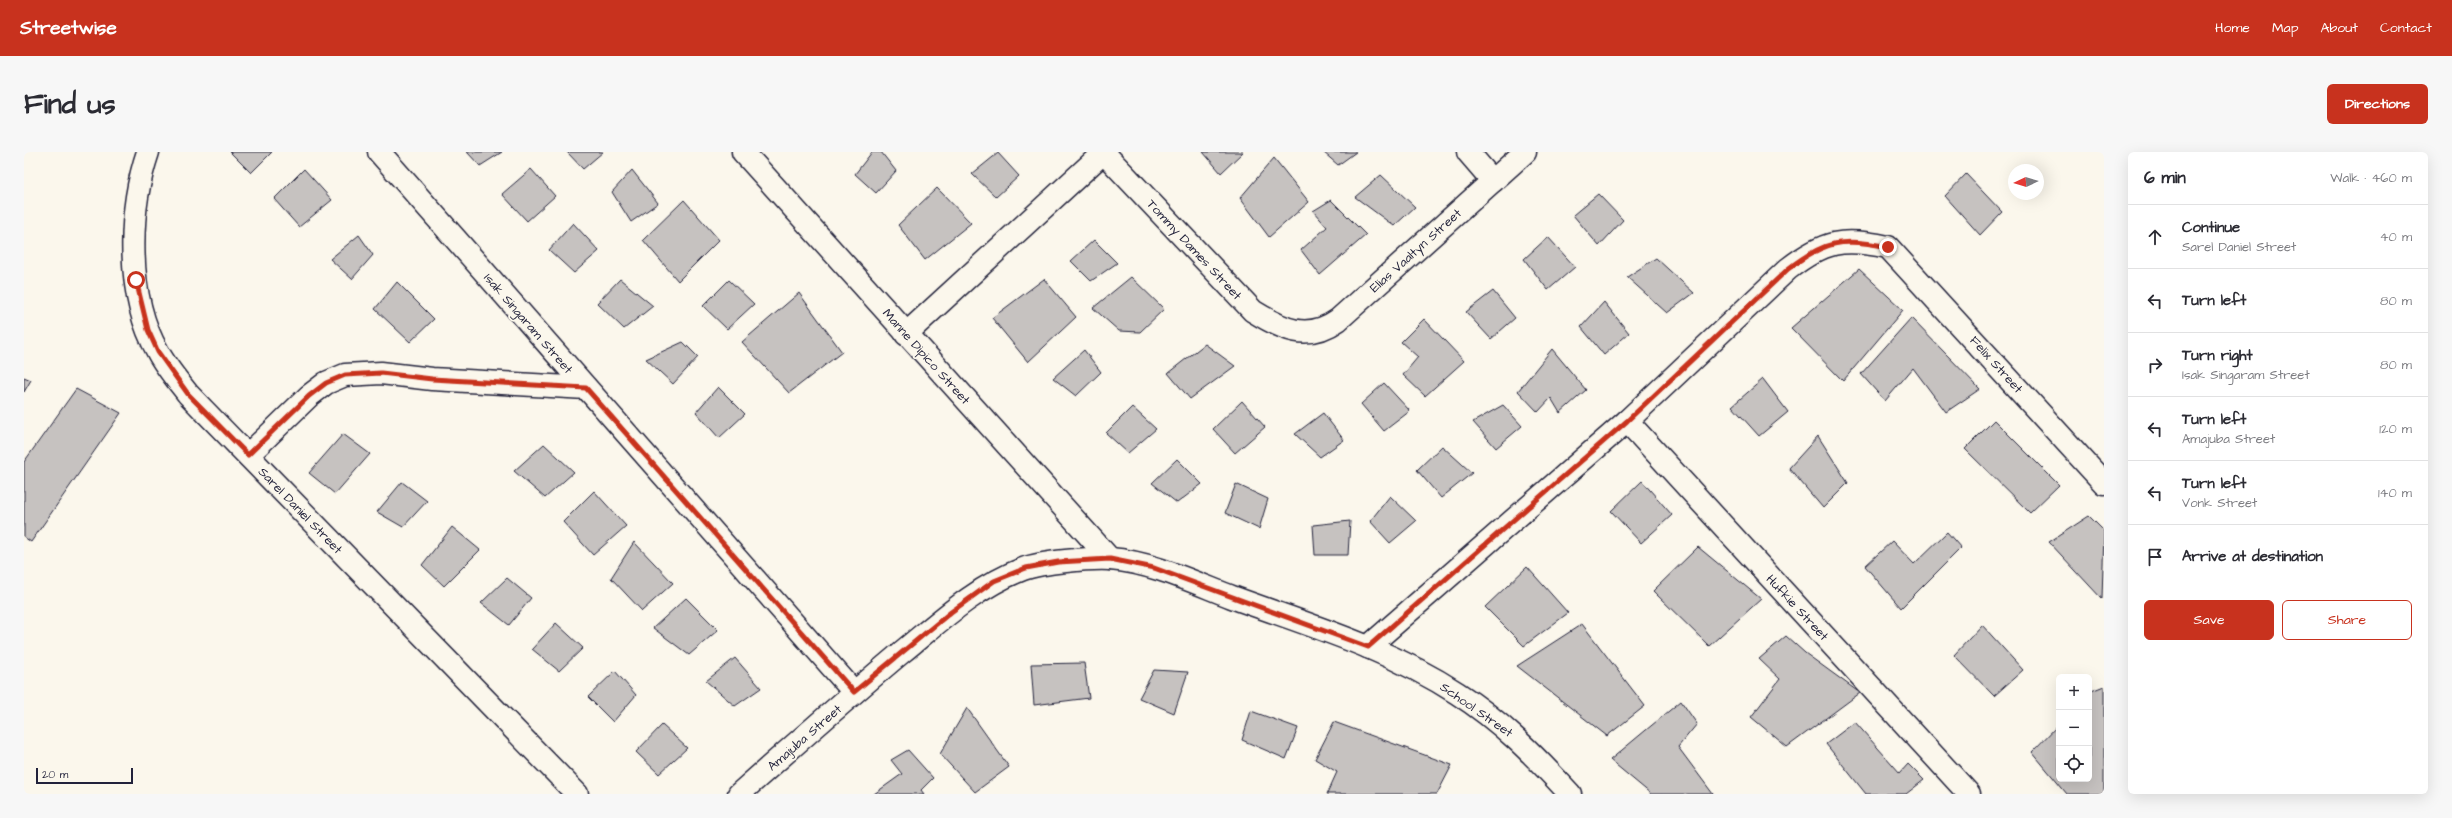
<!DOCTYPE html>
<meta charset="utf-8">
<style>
body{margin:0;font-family:"Architects Daughter",sans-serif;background:#f7f7f7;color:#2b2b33}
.controls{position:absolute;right:12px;bottom:12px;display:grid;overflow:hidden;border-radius:6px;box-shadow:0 4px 16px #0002}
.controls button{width:36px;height:36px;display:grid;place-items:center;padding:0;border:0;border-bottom:1px solid #e1e1e2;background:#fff;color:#2b2b33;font:20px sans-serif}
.compass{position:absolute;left:1984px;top:12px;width:36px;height:36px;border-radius:50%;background:#fff;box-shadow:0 4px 16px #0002;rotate:266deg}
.scale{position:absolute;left:12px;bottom:10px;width:97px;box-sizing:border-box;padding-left:4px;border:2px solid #22223b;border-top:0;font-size:11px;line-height:14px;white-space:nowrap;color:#22223b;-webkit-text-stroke:3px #fbf7ec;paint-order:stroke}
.stop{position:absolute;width:12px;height:12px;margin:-9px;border:3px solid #c8321e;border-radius:50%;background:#fff}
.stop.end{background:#c8321e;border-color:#fff;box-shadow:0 1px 4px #0008}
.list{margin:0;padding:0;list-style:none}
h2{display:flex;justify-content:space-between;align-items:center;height:52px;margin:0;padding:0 16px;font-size:17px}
h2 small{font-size:13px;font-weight:400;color:#7c7c81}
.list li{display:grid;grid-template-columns:26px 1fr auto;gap:12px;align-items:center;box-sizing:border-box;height:64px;padding:0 16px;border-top:1px solid #e1e1e2}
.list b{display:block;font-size:15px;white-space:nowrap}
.list p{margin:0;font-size:13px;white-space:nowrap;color:#7c7c81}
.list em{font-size:13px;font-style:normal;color:#7c7c81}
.actions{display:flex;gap:8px;padding:12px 16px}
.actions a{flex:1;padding:9px 0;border:1px solid #c8321e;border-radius:6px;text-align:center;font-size:14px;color:#c8321e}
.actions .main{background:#c8321e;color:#fff}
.icon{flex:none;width:22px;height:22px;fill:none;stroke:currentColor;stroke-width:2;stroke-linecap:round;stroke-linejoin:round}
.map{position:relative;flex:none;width:2080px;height:642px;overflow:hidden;border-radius:6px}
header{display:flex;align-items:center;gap:24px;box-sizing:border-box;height:56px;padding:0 20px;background:#c8321e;color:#fff}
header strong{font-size:19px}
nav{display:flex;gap:22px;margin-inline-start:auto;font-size:14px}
.intro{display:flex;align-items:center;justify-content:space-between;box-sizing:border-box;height:96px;padding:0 24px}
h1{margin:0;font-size:28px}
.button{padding:10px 18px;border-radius:6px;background:#c8321e;color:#fff;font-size:14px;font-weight:700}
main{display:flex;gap:24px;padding:0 24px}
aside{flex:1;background:#fff;border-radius:6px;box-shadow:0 4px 16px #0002}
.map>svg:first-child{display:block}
.building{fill:#c6c2c0;stroke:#22223b}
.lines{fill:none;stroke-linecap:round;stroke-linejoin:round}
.minor-casing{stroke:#22223b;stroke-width:25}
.minor{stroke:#fbf7ec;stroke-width:22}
.route{stroke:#c8321e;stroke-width:5}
.labels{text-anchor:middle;stroke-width:3.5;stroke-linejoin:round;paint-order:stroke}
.street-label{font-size:13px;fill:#22223b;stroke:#fbf7ec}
</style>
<header>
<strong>Streetwise</strong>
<nav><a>Home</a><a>Map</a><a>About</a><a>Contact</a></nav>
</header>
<div class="intro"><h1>Find us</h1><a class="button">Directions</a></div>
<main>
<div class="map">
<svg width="2080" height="642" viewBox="0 0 2080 642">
<rect width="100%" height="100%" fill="#fbf7ec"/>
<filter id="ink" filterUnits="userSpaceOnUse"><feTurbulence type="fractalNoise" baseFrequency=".025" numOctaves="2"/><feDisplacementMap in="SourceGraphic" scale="8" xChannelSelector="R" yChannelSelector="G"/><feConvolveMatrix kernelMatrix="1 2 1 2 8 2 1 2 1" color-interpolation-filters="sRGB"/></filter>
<g filter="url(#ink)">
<!-- building -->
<g class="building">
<polygon points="206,0 248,0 227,21"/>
<polygon points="443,0 478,0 456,14"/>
<polygon points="543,0 579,0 559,17"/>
<polygon points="848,0 857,0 872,19 852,41 831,22"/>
<polygon points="1179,0 1219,0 1197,21"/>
<polygon points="1299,0 1332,0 1314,13"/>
<polygon points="974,1 995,24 972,45 948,22"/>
<polygon points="1250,6 1285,50 1245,85 1216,46"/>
<polygon points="280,17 308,48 275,75 250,47"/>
<polygon points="507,17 531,44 503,69 478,42"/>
<polygon points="608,18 634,51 607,70 588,40"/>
<polygon points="1942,22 1978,60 1956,83 1921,44"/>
<polygon points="1357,23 1391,55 1370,74 1331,45"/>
<polygon points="913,36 947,71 901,108 874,73"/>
<polygon points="1574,42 1599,68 1575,94 1549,63"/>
<polygon points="660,48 695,88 654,129 619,88"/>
<polygon points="1307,48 1342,83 1296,123 1277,98 1303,75 1289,59"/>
<polygon points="549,71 575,99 550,121 525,98"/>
<polygon points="335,83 349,103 328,127 306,107"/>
<polygon points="1524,85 1551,115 1524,138 1500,107"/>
<polygon points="1070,88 1093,111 1067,129 1047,109"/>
<polygon points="1632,106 1670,141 1643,161 1603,125"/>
<polygon points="1835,117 1879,158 1819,229 1767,176"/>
<polygon points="1107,125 1140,157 1116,180 1095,179 1069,156"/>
<polygon points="596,127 629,154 600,177 573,151"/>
<polygon points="1020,127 1052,165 1004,210 968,166"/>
<polygon points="705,128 730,152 703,177 679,154"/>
<polygon points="373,130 410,167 386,190 351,157"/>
<polygon points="1469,139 1491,166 1467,187 1442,160"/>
<polygon points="775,141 818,200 765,241 718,190"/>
<polygon points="1580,150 1605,181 1580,203 1557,175"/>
<polygon points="1887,166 1956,237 1922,260 1889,216 1861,249 1837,222"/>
<polygon points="1400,167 1440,209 1401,244 1379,223 1394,205 1377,190"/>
<polygon points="659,190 674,205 649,232 622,207"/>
<polygon points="1181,192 1211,214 1166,247 1144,221"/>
<polygon points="1528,197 1562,238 1536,261 1527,246 1514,260 1494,239"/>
<polygon points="1060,198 1077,220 1052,244 1029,226"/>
<polygon points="0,225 7,228 0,240"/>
<polygon points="1739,227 1764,260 1735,284 1708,254"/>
<polygon points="1360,231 1386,259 1360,279 1337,252"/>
<polygon points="694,235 721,262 695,286 672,260"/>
<polygon points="52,237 97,261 7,390 0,385 0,310"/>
<polygon points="1218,249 1241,275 1211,301 1189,277"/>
<polygon points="1479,253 1498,274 1472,296 1449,270"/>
<polygon points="1108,255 1132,277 1104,301 1082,281"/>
<polygon points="1299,261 1320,288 1296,305 1271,282"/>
<polygon points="1970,268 2035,333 2006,361 1941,297"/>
<polygon points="319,282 346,302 311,342 285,321"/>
<polygon points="1794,284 1824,331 1799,356 1765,316"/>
<polygon points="520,292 550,320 521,346 490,319"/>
<polygon points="1418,294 1448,321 1417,346 1393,318"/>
<polygon points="1153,307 1178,332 1153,351 1128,331"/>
<polygon points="1618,329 1648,363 1617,391 1587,359"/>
<polygon points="378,330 403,349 379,375 353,360"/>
<polygon points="1212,332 1244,347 1235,377 1201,361"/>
<polygon points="570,339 602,374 569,403 539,370"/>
<polygon points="1366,344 1392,369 1366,391 1346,369"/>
<polygon points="2065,364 2080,379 2078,447 2025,390"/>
<polygon points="1326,369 1324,403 1291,403 1289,373"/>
<polygon points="428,375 456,398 420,434 398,413"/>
<polygon points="1923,380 1937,396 1877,456 1841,414 1868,389 1890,412"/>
<polygon points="610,390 649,431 618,459 587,426"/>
<polygon points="1674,395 1737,447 1685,494 1629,439"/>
<polygon points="1503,415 1544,461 1500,494 1461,455"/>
<polygon points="483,426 507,446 485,473 457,451"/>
<polygon points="662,446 694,478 665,503 629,476"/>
<polygon points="532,471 559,496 535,519 508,497"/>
<polygon points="1558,472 1621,554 1583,584 1493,514"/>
<polygon points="1958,473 1999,518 1970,544 1930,503"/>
<polygon points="1762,484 1781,501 1836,541 1763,595 1727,565 1756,527 1735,507"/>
<polygon points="711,506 737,536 711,554 682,529"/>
<polygon points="1060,511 1065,546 1010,553 1007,512"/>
<polygon points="1130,518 1164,520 1150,561 1115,546"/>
<polygon points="591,519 612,543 589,570 564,545"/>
<polygon points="2080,534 2080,642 2043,642 2008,600 2035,572 2035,627 2065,627 2065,540"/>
<polygon points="1657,549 1673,572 1654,595 1689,642 1627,642 1586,608"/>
<polygon points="943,556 985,615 951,640 916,602"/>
<polygon points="1227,559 1274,576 1262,607 1218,588"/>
<polygon points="1310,570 1428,613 1413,642 1303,642 1313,620 1291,607"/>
<polygon points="1831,570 1876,621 1884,612 1900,628 1882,642 1842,642 1802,592"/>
<polygon points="638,573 663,596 635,622 612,600"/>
<polygon points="884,598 909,626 897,638 900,642 850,642 878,622 867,608"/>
</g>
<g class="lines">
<defs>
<g id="minor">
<path d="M124,0C104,59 102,145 134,200C142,215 154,229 164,242L553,642"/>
<polyline points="355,0 830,540"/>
<polyline points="719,0 1086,407"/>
<path d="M1079,0L1229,159C1258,177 1283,190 1314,168L1501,0"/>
<polyline points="1444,0 1469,29"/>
<polyline points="882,182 1079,1"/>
<polyline points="1603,269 1945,642"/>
<polyline points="224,303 285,244 302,231 321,223 357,221 408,227 562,236"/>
<path d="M1344,495L1603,269L1764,117C1800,89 1819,85 1864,95L2080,331"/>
<path d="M715,642C769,594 823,546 878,500C916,469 952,435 999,417C1018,410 1065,406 1086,407C1127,410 1169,430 1208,445C1284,473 1364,496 1433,541C1477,569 1511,604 1546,642"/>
</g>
</defs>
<!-- minor casing -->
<use href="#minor" class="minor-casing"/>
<!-- minor -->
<use href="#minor" class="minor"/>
</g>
</g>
<g class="lines" filter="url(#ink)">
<!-- route -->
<path class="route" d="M112,128L124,178L134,200L164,242L224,303L285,244L302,231L321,223L357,221L408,227L562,236L830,540L927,460L970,429L1002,416L1034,410L1086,407L1130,416L1344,495L1603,269L1764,117C1800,89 1819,85 1864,95"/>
</g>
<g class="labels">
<!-- street labels -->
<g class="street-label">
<text transform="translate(1171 97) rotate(47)" y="5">Tommy Dames Street</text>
<text transform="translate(1391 98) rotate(-42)" y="5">Elias Vaaltyn Street</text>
<text transform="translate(505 171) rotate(49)" y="5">Isak Singaram Street</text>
<text transform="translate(903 204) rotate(48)" y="5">Manne Dipico Street</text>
<text transform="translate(1973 212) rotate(48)" y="5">Felix Street</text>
<text transform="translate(277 358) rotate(46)" y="5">Sarel Daniel Street</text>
<text transform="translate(1774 455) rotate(47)" y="5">Hufkie Street</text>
<text transform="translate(1453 557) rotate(35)" y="5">School Street</text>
<text transform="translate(780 585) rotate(-41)" y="5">Amajuba Street</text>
</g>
</g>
</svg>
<div class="controls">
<button>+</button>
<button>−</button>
<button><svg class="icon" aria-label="locate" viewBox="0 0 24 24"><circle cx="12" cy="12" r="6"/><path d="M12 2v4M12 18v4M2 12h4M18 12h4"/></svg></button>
</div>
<svg class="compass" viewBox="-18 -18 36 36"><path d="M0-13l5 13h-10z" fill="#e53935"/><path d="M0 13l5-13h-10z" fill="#7c7c81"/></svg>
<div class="scale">20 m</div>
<div class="stop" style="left:112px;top:128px"></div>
<div class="stop end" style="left:1864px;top:95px"></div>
</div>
<aside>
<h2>6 min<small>Walk · 460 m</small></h2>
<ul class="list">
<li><svg class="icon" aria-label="ahead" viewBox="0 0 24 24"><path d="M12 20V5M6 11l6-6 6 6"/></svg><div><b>Continue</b><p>Sarel Daniel Street</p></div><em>40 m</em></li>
<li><svg class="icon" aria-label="left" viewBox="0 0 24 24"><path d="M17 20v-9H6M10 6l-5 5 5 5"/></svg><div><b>Turn left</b></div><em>80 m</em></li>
<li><svg class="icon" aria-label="right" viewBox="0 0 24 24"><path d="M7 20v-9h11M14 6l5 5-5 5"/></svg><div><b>Turn right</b><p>Isak Singaram Street</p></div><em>80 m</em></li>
<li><svg class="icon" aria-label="left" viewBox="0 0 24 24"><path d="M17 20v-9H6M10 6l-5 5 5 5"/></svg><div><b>Turn left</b><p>Amajuba Street</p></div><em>120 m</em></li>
<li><svg class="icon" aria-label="left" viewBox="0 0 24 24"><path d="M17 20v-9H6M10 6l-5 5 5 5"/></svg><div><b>Turn left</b><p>Vonk Street</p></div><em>140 m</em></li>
<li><svg class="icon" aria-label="arrive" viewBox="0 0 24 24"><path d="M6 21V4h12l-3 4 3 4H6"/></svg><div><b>Arrive at destination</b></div></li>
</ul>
<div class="actions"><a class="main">Save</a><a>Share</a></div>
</aside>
</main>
